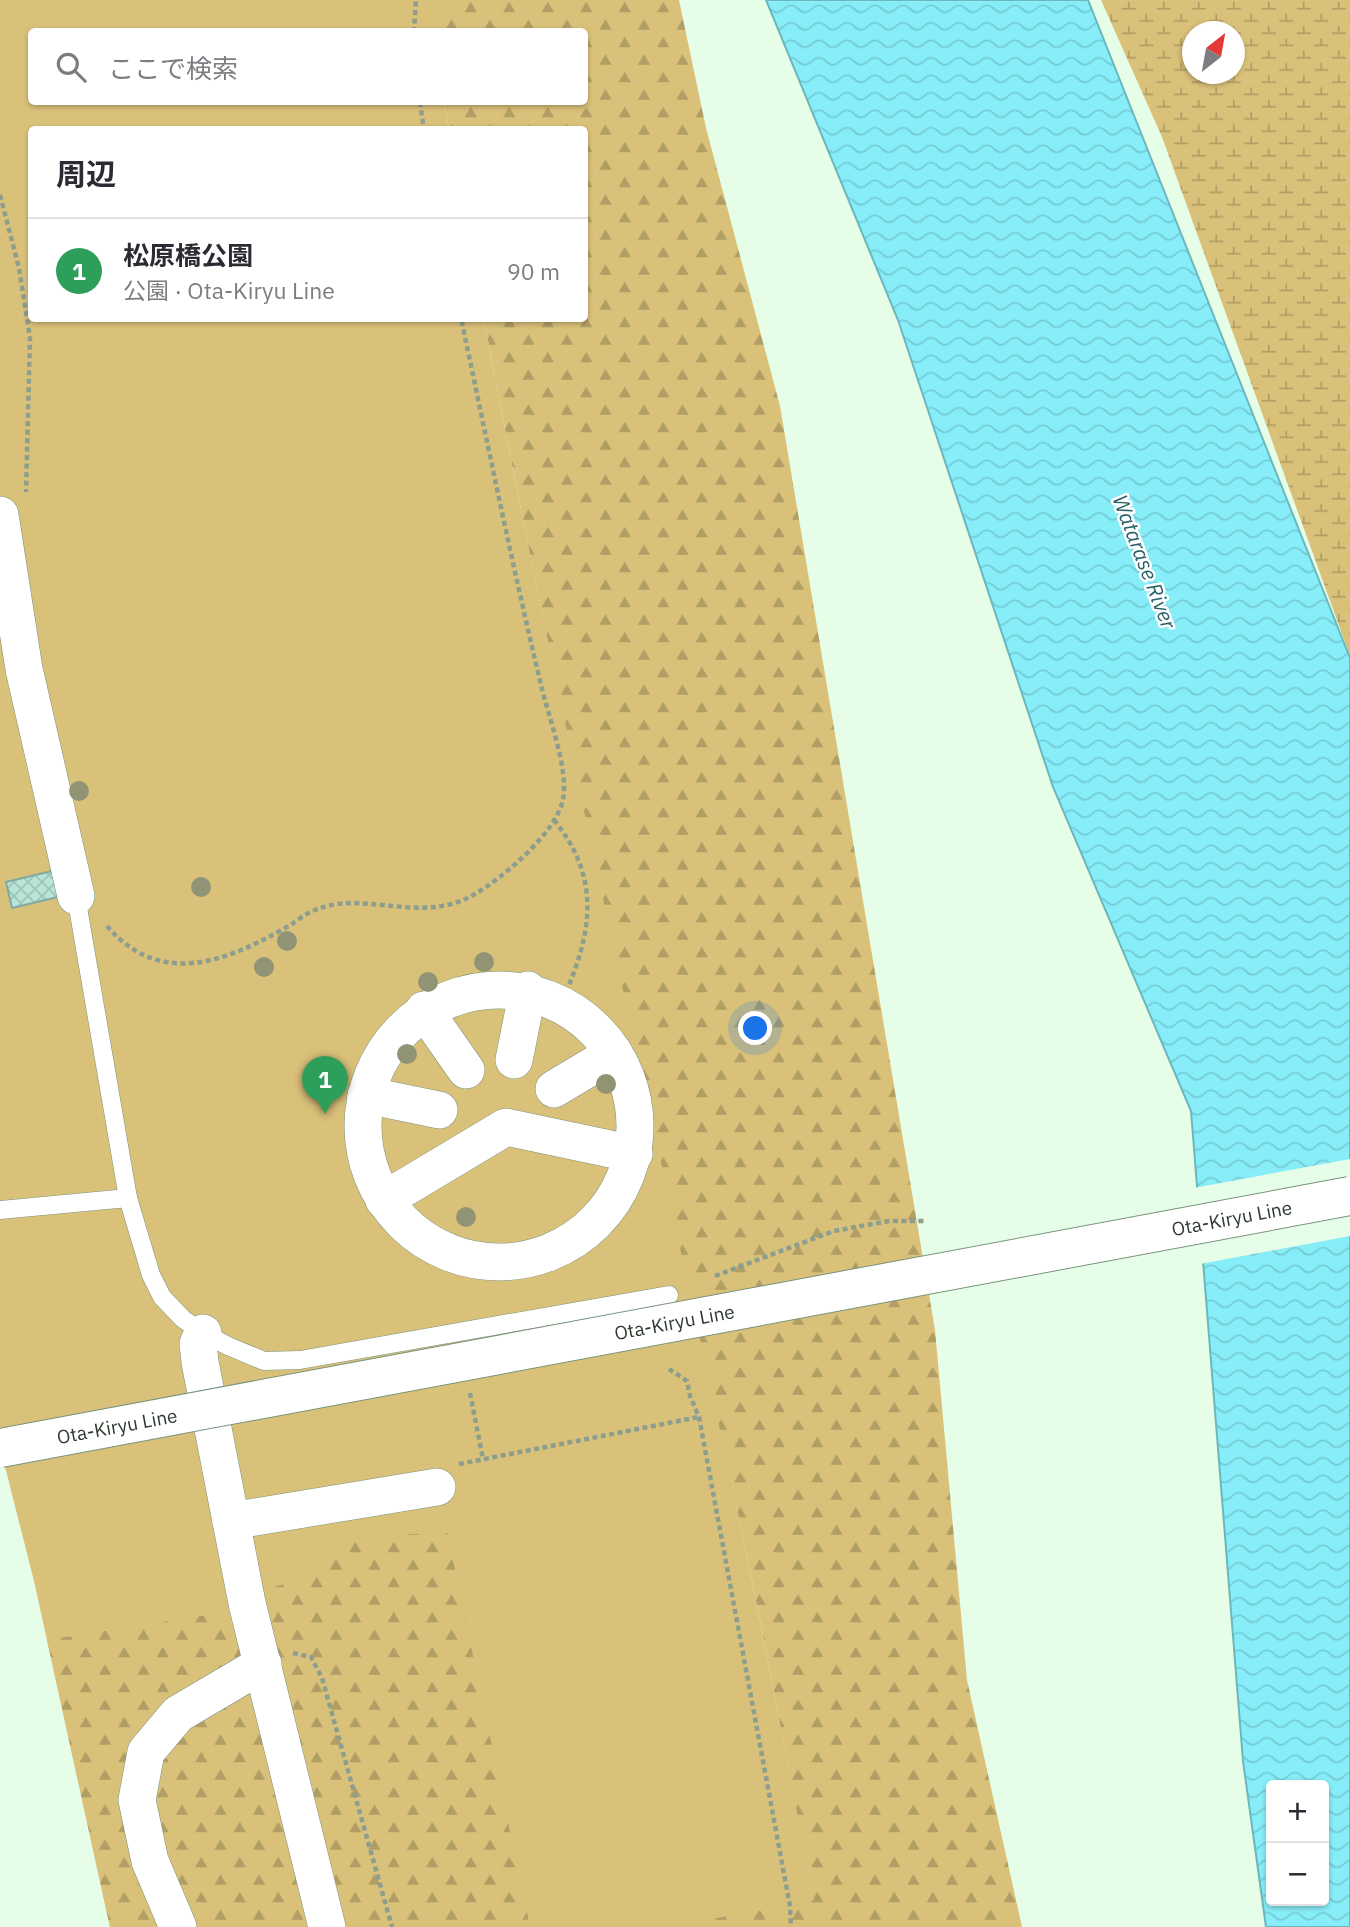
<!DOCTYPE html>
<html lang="ja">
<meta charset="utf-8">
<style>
body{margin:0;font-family:"IBM Plex Sans","Noto Sans JP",sans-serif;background:#f7f7f7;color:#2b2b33}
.controls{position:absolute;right:21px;bottom:21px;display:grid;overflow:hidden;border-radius:7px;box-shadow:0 2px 5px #0004}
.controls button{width:63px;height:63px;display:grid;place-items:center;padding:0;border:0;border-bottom:2px solid #e1e1e2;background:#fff;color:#2b2b33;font:35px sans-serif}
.compass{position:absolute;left:1182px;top:21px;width:63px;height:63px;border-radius:50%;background:#fff;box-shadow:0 2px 5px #0004;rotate:31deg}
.you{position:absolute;left:756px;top:1029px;width:24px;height:24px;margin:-18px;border:5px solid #fff;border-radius:50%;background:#1a73e8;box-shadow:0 0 0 10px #1a73e833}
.badge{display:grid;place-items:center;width:46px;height:46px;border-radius:50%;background:#6c4cc5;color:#fff;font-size:23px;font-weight:700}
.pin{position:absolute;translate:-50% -58px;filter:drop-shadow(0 2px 4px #0008)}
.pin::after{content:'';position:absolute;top:37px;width:24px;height:21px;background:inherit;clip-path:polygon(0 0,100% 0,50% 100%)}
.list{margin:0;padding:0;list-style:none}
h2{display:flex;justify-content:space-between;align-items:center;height:91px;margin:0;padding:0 28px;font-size:30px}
h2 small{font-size:23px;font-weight:400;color:#7c7c81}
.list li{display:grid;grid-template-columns:46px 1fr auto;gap:21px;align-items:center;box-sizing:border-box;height:105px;padding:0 28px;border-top:2px solid #e1e1e2}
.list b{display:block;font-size:26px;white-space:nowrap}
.list p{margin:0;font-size:23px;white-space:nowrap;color:#7c7c81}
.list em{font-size:23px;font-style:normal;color:#7c7c81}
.icon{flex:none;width:38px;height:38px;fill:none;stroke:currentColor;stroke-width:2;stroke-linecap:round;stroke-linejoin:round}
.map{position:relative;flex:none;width:1350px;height:1927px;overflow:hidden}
.search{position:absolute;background:#fff;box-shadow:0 2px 5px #0004;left:28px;top:28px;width:560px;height:77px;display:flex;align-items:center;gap:18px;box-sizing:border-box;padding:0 24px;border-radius:7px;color:#7c7c81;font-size:26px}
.panel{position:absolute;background:#fff;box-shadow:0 2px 5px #0004;left:28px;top:126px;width:560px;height:196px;border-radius:7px}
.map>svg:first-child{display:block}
.green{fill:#dac17a}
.forest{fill:url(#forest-firs)}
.wetland{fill:url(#wetland-marsh);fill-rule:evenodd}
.water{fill:url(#water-waves);stroke:#6cb7bc;stroke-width:2;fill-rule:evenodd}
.pier{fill:#e6fee8}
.building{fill:url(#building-cross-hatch);stroke:#81aa9f;stroke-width:2}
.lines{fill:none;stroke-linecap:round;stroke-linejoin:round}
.lane-casing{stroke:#79947c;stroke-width:19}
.street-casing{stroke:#79947c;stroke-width:38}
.path{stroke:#8c9e8d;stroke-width:4.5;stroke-dasharray:5 3.5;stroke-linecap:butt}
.lane{stroke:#fff;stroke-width:18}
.street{stroke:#fff;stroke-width:37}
.secondary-bridge-casing{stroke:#79947c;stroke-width:40;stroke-linecap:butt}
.secondary-bridge{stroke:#fff;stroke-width:38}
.tree{fill:#919474}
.labels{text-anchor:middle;stroke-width:5;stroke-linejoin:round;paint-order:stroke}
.street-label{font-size:19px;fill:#2e3a2f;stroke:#fff}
.water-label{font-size:21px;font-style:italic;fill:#276167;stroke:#fff}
</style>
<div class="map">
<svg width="1350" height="1927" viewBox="0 0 1350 1927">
<defs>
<pattern id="forest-firs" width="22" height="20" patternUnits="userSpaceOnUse" patternTransform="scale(1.75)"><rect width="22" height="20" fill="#dac17a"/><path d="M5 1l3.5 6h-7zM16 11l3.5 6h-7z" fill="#b19e64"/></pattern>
<pattern id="wetland-marsh" width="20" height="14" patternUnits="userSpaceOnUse" patternTransform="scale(1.75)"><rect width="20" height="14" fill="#dac17a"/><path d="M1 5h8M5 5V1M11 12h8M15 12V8" fill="none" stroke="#b19e64"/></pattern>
<pattern id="water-waves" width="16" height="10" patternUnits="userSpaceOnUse" patternTransform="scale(1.75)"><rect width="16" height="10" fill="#87edf9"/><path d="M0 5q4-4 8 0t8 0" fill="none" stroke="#75ccd6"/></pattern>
<pattern id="building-cross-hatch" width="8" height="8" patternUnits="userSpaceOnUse" patternTransform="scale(1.75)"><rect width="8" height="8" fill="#b9e4d8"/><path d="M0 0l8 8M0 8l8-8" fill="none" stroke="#9fc4ba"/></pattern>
</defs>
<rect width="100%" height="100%" fill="#e6fee8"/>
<!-- green -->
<path class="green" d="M0,0H438V31L32,32V102H444L449,129L32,130V318L484,319C559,722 656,1120 740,1522C768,1657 793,1792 820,1927H110L34,1581L0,1447Z"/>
<!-- forest -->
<g class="forest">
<path d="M438,0H679L706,128L780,406L935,1330L967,1680L1022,1927H661L790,1906L814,1900C789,1773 766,1645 739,1518C653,1118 559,720 484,319L584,318V130L449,129L444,102H584V32L438,31Z"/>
<polygon points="447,1532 530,1927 110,1927 47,1640 213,1614 277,1586 303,1579 343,1538"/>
</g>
<!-- wetland -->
<path class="wetland" d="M1101,0H1350V656L1162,137ZM1192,32H1234V74H1192Z"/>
<!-- water -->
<path class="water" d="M766,0H1088L1350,658V1927H1266L1243,1761L1191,1111L1053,787L898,320ZM1271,1785H1324V1901H1271Z"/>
<!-- pier -->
<polygon class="pier" points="1350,1159 1350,1236 1200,1264 1194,1188"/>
<!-- building -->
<polygon class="building" points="52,871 58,897 12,908 6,882"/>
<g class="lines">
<defs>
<g id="lane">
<polyline points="76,896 128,1198 151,1275 162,1297 183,1319 203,1333 228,1346 264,1361 300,1360 669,1295"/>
<polyline points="0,1210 128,1198"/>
</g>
<g id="street">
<polyline points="0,515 24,669 76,896"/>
<circle cx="499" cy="1126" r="136"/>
<polyline points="424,1010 466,1070"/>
<polyline points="514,1060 528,990"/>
<polyline points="554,1089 614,1053"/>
<polyline points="366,1095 439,1110"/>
<polyline points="384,1200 506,1127 634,1154"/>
<polyline points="203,1333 198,1344 200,1362 247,1603 327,1927"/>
<polyline points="231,1521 437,1487"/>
<polyline points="178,1927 150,1861 137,1800 146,1752 178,1714 263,1664"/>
</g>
</defs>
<!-- lane casing -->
<use href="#lane" class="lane-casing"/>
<!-- street casing -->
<use href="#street" class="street-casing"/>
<!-- path -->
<g class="path">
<polyline points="414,32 416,0"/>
<polyline points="420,102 424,130"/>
<polyline points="0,195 19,268 30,338 26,492"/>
<path d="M554,820C602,879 592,934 563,999"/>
<path d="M107,926C162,990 230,960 292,924C299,919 307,913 315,910C365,889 421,926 475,894C504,877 557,832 563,799C569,770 548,715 541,685C512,564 487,441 461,318"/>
<polyline points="715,1276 834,1231 889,1221 924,1221"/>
<polyline points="669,1369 687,1381 690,1396 699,1417 790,1906 791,1927"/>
<polyline points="470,1393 483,1459"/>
<polyline points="459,1464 699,1417"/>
<polyline points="293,1653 311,1657 322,1678 392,1927"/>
</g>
<!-- lane -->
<use href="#lane" class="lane"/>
<!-- street -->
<use href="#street" class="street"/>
<defs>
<g id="secondary-bridge">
<path id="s1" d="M0,1448L1350,1196"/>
</g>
</defs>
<!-- secondary-bridge casing -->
<use href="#secondary-bridge" class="secondary-bridge-casing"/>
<!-- secondary-bridge -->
<use href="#secondary-bridge" class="secondary-bridge"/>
</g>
<!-- trees -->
<g class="tree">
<circle cx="79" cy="791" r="10"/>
<circle cx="201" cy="887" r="10"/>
<circle cx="287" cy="941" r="10"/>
<circle cx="484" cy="962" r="10"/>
<circle cx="264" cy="967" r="10"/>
<circle cx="428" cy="982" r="10"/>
<circle cx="407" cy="1054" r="10"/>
<circle cx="606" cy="1084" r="10"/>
<circle cx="466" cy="1217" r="10"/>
</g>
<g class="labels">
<!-- street labels -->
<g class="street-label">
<text dy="7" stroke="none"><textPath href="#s1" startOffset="1253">Ota-Kiryu Line</textPath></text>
<text dy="7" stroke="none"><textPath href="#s1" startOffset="686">Ota-Kiryu Line</textPath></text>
<text dy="7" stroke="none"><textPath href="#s1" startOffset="119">Ota-Kiryu Line</textPath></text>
</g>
<!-- water labels -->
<g class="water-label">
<text transform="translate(1144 562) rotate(69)" y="7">Watarase River</text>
</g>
</g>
</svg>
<div class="controls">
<button>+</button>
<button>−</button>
</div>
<svg class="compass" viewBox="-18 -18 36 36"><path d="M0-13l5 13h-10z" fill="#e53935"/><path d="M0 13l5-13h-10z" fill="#7c7c81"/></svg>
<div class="you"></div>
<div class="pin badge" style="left:325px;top:1114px;background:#2e9e5b">1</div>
<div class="search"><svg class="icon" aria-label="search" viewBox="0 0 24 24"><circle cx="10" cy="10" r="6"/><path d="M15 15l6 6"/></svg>ここで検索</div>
<section class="panel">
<h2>周辺<small></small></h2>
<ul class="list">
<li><span class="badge" style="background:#2e9e5b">1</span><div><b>松原橋公園</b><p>公園 · Ota-Kiryu Line</p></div><em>90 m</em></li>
</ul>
</section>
</div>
